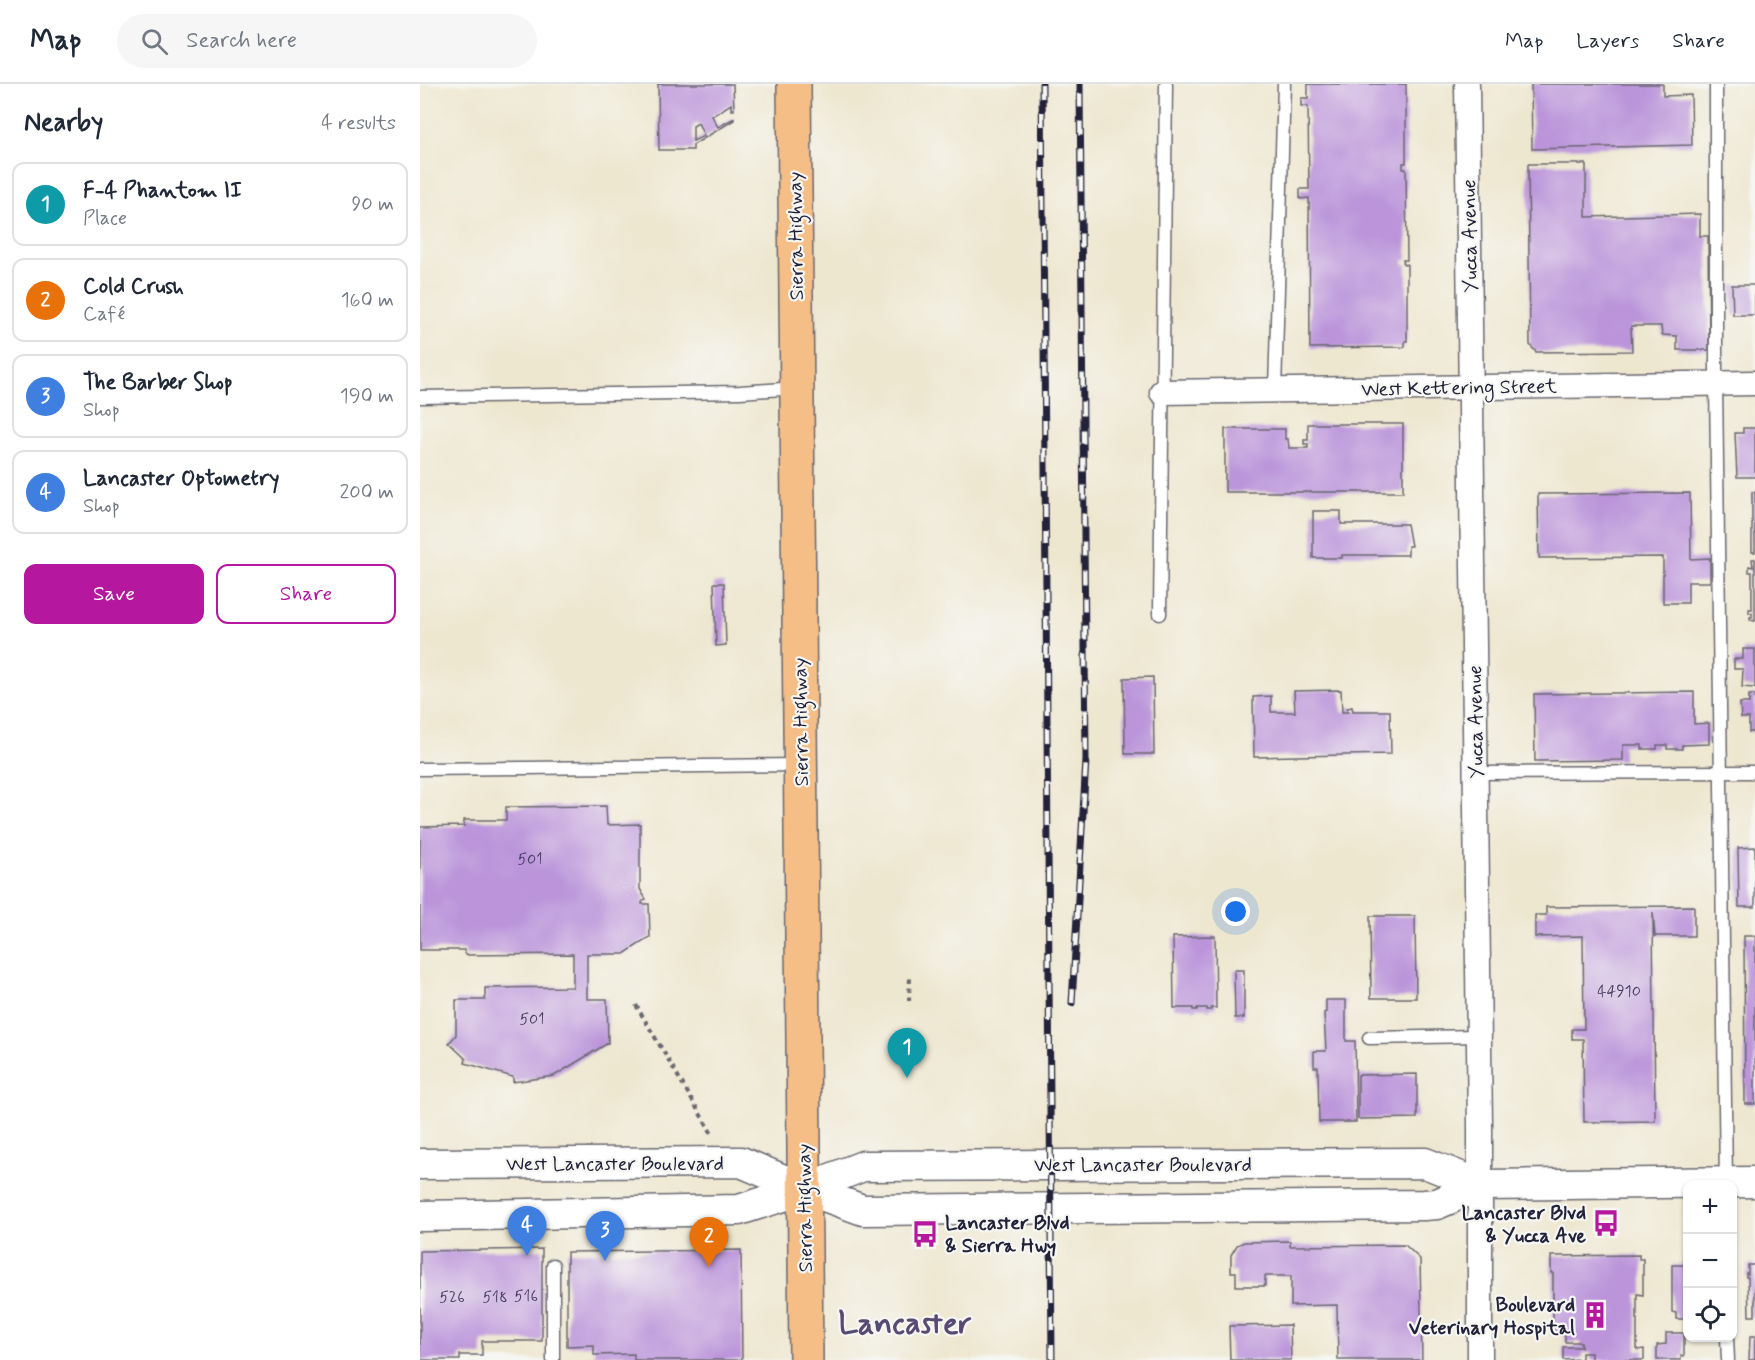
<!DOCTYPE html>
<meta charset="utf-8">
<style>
body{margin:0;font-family:Mynerve,sans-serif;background:#f6f6f7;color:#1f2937}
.controls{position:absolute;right:18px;bottom:18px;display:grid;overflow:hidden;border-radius:12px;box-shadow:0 2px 4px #0004}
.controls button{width:54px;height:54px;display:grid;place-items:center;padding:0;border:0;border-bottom:2px solid #e0e1e3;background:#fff;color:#1f2937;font:30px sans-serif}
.you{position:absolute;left:816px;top:828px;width:21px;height:21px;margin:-15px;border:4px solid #fff;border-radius:50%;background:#1a73e8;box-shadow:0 0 0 9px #1a73e833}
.badge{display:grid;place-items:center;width:39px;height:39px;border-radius:50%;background:#b5179e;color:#fff;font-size:20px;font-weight:700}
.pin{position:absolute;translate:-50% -50px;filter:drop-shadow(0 2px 3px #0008)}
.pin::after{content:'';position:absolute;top:32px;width:21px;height:18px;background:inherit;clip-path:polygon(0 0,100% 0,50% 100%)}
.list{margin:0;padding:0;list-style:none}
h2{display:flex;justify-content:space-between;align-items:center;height:78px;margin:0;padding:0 24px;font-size:26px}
h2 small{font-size:20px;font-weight:400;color:#747a83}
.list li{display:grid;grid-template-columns:39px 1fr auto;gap:18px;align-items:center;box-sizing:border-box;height:84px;margin:0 12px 12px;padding:0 12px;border:2px solid #e0e1e3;border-radius:12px}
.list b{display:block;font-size:22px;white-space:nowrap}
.list p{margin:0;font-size:20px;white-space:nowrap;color:#747a83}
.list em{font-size:20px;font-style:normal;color:#747a83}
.actions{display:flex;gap:12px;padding:18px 24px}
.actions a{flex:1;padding:14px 0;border:2px solid #b5179e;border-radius:12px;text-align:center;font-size:21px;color:#b5179e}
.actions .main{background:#b5179e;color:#fff}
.icon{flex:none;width:33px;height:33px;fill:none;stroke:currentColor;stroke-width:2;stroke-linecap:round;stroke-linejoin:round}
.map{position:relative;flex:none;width:1335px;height:1276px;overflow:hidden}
header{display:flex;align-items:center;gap:36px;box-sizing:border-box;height:84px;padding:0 30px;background:#fff;border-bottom:2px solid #e0e1e3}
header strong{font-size:28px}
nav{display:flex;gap:33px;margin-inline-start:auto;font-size:21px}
.search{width:420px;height:54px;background:#f6f6f7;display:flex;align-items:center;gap:15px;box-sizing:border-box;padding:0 21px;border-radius:33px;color:#747a83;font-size:22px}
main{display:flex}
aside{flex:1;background:#fff}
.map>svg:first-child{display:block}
.building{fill:#bb94da;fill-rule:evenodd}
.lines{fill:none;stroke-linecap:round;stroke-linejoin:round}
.service-casing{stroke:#69676f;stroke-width:15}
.minor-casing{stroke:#69676f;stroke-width:27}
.tertiary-casing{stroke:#69676f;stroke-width:33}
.primary-casing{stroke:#69676f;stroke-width:36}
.path{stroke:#69676f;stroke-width:4;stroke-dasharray:4.5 4.5;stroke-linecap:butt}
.service{stroke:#fff;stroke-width:12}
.minor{stroke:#fff;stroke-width:24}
.tertiary{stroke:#fff;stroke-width:30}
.primary{stroke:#f6be87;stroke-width:33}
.rail-casing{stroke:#22223b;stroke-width:7}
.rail{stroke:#f6f6f2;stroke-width:4.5;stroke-dasharray:14;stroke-linecap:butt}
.labels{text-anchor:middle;stroke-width:4.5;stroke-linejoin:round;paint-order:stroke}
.number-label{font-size:16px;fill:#483e63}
.street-label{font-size:20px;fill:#22223b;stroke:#f6f6f2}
.poi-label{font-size:20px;font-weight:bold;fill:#22223b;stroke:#f6f6f2;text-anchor:end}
.town-label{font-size:32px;font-weight:bold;fill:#584a73;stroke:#f6f6f2}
</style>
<header>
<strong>Map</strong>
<div class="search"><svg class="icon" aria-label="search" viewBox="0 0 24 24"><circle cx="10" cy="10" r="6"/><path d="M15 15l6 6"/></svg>Search here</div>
<nav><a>Map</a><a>Layers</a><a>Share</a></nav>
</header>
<main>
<aside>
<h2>Nearby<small>4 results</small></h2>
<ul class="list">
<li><span class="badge" style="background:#0f9aa8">1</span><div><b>F-4 Phantom II</b><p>Place</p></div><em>90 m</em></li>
<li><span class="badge" style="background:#e8710a">2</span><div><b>Cold Crush</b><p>Café</p></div><em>160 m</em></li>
<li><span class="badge" style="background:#3f7fe0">3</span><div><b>The Barber Shop</b><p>Shop</p></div><em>190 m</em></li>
<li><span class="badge" style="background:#3f7fe0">4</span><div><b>Lancaster Optometry</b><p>Shop</p></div><em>200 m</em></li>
</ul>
<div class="actions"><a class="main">Save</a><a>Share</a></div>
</aside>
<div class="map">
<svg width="1335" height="1276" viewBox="0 0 1335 1276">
<rect width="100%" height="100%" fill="#f6f6f2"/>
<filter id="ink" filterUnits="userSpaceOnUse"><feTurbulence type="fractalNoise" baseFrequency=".0167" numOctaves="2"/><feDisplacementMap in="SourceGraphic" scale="12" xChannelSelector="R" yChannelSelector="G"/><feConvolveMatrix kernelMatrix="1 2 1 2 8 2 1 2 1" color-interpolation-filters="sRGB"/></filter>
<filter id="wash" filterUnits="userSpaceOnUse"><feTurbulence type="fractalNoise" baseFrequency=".008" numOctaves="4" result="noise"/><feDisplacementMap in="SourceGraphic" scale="24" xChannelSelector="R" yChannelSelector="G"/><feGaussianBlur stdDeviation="1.35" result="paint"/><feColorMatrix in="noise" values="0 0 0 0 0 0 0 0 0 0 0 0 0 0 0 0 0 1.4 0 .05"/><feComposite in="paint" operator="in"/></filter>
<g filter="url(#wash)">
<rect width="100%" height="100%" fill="#eee7d0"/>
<g id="blocks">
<!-- building -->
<g class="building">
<path d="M238,0H313L314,26H311V20L292,32L298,43L314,34V36L273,61V66H239ZM278,39L284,52L273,57V42Z"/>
<polygon points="888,0 986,0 986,79 983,79 983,85 986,85 987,176 983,176 984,181 987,180 987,257 985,257 985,263 890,264 889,114 880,115 880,105 889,105 888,22 881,22 881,14 888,14"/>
<polygon points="1111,0 1243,0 1243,12 1271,11 1272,61 1112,65"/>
<polygon points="1108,80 1166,80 1166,133 1280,130 1280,152 1288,152 1289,266 1257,266 1257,252 1242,251 1241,242 1211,242 1212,267 1116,268 1110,261"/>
<polygon points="1312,201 1335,201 1335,231 1313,231"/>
<polygon points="888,340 983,340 983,408 805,408 805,345 865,345 865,355 868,355 869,364 888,364 888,360 884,360 884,356 888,356"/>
<polygon points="1323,344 1335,344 1335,393 1317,393 1315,349 1323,349"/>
<rect x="1332" y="408" width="3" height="60"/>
<polygon points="1270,409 1271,475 1290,474 1290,498 1268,498 1268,519 1243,519 1243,473 1119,474 1118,410"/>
<polygon points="893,427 921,427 921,440 987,440 991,462 988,462 988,471 922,471 922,474 893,474"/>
<polygon points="1332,475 1335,475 1335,537 1330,536 1330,533 1332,533 1332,529 1329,529 1329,525 1332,525 1332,488 1329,488 1329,482 1333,483"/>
<polygon points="294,499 304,499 306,561 296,562"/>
<polygon points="1323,565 1335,565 1335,604 1322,603 1323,585 1314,585 1314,575 1323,575"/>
<polygon points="733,593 734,670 705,670 704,594"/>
<polygon points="921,606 922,628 928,628 927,624 932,623 933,627 970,627 971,670 834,673 833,613 851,612 851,628 875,628 874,607"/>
<polygon points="1274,608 1274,640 1289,639 1289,660 1262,661 1262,665 1247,665 1247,661 1237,661 1237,665 1222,665 1222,661 1203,661 1203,676 1115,677 1114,610"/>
<polygon points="1329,611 1335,611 1335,648 1329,648 1329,634 1321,634 1320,619 1329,619"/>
<polygon points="186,722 187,741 220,740 220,805 226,815 222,818 222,820 229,820 230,853 204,870 167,870 167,915 187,915 188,959 134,992 93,998 93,993 45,979 46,975 29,959 36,951 36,916 65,916 65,904 153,903 153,870 45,871 45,866 0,866 0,743 44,742 44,736 86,736 86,723"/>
<polygon points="1335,763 1335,823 1319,823 1318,764"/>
<polygon points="1274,822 1274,852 1235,852 1233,828 1235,1037 1164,1038 1163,955 1152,955 1152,945 1164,945 1163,852 1115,853 1115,831 1126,831 1126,823"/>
<polygon points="950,832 995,832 996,914 951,914"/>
<polygon points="795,852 796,924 791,924 791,926 787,926 787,924 777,924 777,926 773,926 773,924 754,924 753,853"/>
<polygon points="1324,852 1335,852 1335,1020 1325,1020"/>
<polygon points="814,886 824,886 824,934 815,934"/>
<polygon points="906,916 926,916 926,957 935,957 936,1038 899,1038 898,983 894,983 894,967 906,967 904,929 906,928"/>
<polygon points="997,990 997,1034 938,1035 938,991"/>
<polygon points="870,1157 870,1162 985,1161 1000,1175 1002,1276 918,1276 917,1221 871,1222 871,1192 845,1192 845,1202 816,1202 816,1188 811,1188 811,1171 817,1161 824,1158"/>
<polygon points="122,1165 122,1257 62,1257 62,1271 40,1271 40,1276 0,1276 0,1167"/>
<polygon points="321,1166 322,1276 214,1276 214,1270 174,1271 174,1261 147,1262 147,1168"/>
<polygon points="1219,1171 1219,1175 1223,1175 1223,1211 1217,1210 1217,1266 1224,1265 1224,1276 1171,1276 1171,1269 1162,1269 1162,1275 1143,1276 1143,1263 1161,1263 1161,1258 1145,1258 1145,1251 1133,1251 1133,1189 1131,1189 1131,1172"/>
<polygon points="1264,1173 1268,1173 1268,1235 1256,1235 1256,1229 1252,1228 1252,1181 1264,1181"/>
<polygon points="1328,1181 1335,1181 1335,1232 1329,1232 1328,1193 1326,1193 1326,1189 1328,1190"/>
<polygon points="870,1241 871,1276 810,1276 809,1242"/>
<polygon points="1246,1249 1264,1249 1264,1272 1261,1272 1261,1276 1237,1276 1237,1261 1246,1260"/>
<polygon points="1330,1252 1335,1252 1335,1276 1329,1276"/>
</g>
</g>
</g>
<g filter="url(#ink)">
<use href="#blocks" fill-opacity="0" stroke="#69676f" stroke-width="1.5"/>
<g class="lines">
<defs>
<g id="service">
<polyline points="1296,0 1296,299 1306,1100"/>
<polyline points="855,306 864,0"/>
<polyline points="0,313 320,308 376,304"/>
<polyline points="740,530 746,0"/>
<polyline points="0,685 379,681"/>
<polyline points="1055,689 1335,688"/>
<polyline points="949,954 1059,952"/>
<polyline points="1307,1254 1308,1276"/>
<polyline points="133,1276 133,1181"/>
</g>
<g id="minor">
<polyline points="1047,0 1060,1043 1060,1276"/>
<polyline points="742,308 1335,299"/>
</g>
<g id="tertiary">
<polyline points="0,1080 321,1078 385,1105 443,1126 1004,1121 1017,1120 1061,1101"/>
<polyline points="0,1132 319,1126 385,1105 443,1082 1005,1079 1061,1101 1335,1098"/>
</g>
<polyline id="primary" points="374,0 386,1276"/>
</defs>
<!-- service casing -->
<use href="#service" class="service-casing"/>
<!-- minor casing -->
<use href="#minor" class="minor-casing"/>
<!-- tertiary casing -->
<use href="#tertiary" class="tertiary-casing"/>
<!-- primary casing -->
<use href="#primary" class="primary-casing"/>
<!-- path -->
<g class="path">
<polyline points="489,917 490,893"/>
<polyline points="216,921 292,1050"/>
</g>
<!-- service -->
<use href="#service" class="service"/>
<!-- minor -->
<use href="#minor" class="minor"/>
<!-- tertiary -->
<use href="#tertiary" class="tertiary"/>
<!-- primary -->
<use href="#primary" class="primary"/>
<defs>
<g id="rail">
<polyline points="622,0 632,1276"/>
<polyline points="652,919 666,676 660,0"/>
</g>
</defs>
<!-- rail casing -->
<use href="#rail" class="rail-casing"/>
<!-- rail -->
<use href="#rail" class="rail"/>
</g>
</g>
<!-- icons -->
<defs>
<symbol id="bus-bare" viewBox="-9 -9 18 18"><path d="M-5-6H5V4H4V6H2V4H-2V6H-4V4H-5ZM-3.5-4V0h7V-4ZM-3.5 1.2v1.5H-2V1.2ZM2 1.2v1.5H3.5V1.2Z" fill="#b5179e" stroke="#f6f6f2" stroke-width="2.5" paint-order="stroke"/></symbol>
<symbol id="building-bare" viewBox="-9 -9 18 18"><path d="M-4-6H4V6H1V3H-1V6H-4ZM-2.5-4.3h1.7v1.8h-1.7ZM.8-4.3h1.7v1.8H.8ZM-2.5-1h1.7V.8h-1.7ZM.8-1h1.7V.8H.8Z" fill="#b5179e" stroke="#f6f6f2" stroke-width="2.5" paint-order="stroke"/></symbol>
</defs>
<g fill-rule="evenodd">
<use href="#bus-bare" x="1167" y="1120" width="38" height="38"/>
<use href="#bus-bare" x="486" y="1131" width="38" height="38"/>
<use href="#building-bare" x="1156" y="1212" width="38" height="38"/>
</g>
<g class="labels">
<!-- number labels -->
<g class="number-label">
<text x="110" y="780">501</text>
<text x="1199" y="912">44910</text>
<text x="112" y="940">501</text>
<text x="106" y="1217">516</text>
<text x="32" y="1218">526</text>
<text x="75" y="1218">518</text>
</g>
<!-- street labels -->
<g class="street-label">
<text transform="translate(375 152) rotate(-91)" y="7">Sierra Highway</text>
<text transform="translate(1049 152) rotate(-91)" y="7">Yucca Avenue</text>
<text transform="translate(1039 303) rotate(-1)" y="7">West Kettering Street</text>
<text transform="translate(380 638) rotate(-91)" y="7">Sierra Highway</text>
<text transform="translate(1055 638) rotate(-91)" y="7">Yucca Avenue</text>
<text x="195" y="1086">West Lancaster Boulevard</text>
<text x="723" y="1087">West Lancaster Boulevard</text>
<text transform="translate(384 1124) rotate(-91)" y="7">Sierra Highway</text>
</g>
<!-- poi labels -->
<g class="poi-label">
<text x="1166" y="1135">Lancaster Blvd<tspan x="1166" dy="23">&amp; Yucca Ave</tspan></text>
<text x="525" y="1145" text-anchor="start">Lancaster Blvd<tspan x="525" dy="23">&amp; Sierra Hwy</tspan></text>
<text x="1155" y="1227">Boulevard<tspan x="1155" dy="23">Veterinary Hospital</tspan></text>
</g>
<!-- town labels -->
<g class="town-label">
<text x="485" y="1249">Lancaster</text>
</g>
</g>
</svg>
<div class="controls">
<button>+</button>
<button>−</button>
<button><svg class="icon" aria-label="locate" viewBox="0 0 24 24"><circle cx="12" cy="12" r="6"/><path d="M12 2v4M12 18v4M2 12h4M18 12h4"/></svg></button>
</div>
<div class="you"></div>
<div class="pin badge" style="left:487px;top:994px;background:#0f9aa8">1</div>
<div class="pin badge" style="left:289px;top:1183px;background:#e8710a">2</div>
<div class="pin badge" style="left:185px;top:1177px;background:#3f7fe0">3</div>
<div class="pin badge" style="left:107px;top:1172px;background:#3f7fe0">4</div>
</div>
</main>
